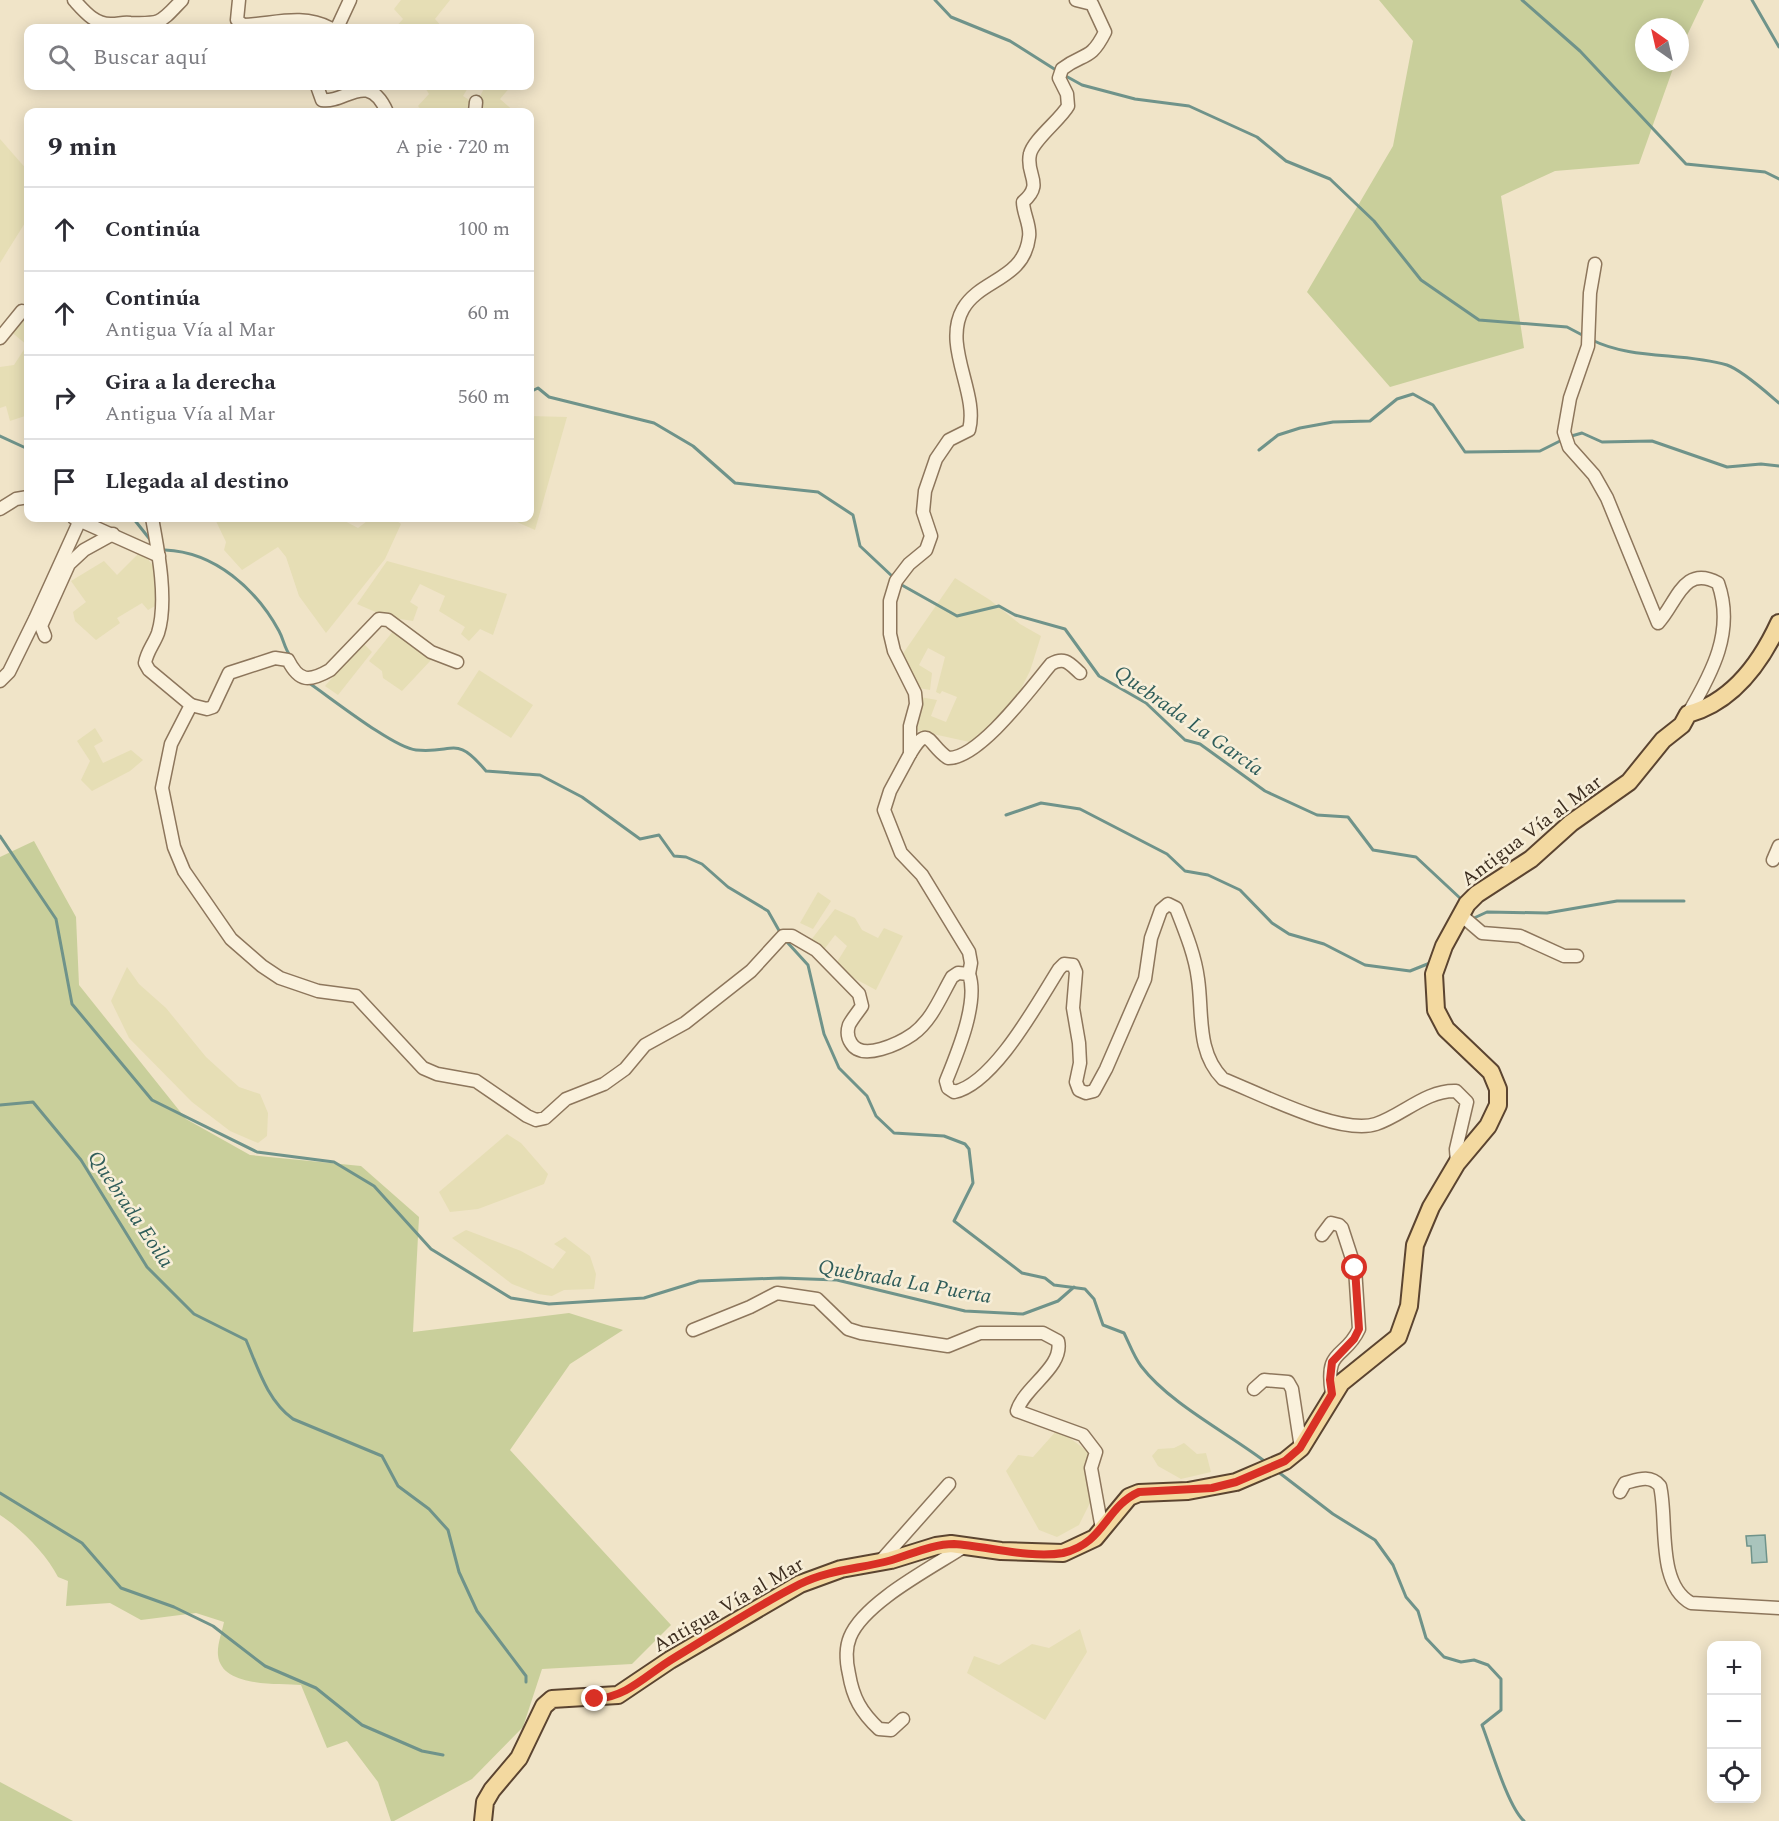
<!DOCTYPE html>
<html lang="es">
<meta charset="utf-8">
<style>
body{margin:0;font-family:Spectral,serif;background:#f2f2f3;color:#2b2b33}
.controls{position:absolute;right:18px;bottom:18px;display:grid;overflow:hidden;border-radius:12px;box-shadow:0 3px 15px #0003}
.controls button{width:54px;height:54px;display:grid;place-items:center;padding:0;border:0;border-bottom:2px solid #e1e1e2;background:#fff;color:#2b2b33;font:30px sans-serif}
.compass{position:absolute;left:1635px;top:18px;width:54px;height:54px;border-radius:50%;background:#fff;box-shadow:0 3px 15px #0003;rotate:326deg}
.stop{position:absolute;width:18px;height:18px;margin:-14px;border:4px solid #d93025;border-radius:50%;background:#fff}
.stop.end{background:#d93025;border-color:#fff;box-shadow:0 2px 6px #0008}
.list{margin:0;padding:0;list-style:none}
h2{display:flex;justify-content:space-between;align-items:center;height:78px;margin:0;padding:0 24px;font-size:26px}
h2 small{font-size:20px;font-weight:400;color:#7c7c81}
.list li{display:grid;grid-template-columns:39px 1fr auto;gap:18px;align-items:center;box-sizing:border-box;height:84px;padding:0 24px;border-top:2px solid #e1e1e2}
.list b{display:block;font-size:22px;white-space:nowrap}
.list p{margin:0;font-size:20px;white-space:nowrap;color:#7c7c81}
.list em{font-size:20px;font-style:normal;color:#7c7c81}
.icon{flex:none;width:33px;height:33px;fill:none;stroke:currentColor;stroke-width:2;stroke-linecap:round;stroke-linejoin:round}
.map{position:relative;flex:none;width:1779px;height:1821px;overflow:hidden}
.search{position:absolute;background:#fff;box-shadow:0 3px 15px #0003;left:24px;top:24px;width:510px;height:66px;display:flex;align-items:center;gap:15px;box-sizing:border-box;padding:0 21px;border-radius:12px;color:#7c7c81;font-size:22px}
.panel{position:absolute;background:#fff;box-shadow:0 3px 15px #0003;left:24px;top:108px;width:510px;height:414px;border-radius:12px}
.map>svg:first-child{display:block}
.farmland{fill:#e6deb5}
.green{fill:#c9cf9b}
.water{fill:#a9c4bc;stroke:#6f938a;stroke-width:1.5}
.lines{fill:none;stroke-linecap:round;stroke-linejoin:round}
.stream{stroke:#6f938a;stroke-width:3}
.minor-casing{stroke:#8d765c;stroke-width:15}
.major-casing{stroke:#5b4430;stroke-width:20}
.minor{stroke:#faf1dc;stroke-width:12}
.major{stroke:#f3d9a0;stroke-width:16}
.route{stroke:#d93025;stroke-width:8}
.labels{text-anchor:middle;stroke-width:5;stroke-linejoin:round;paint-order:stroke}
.street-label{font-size:20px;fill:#3d2e20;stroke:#f7eed8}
.water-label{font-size:21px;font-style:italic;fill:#2f5d5a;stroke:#f7eed8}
</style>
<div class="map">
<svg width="1779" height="1821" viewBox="0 0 1779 1821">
<rect width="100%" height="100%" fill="#f0e4c8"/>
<!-- farmland -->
<g class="farmland">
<polygon points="401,0 450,0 435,19 442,27 440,28 395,28 403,19 394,9"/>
<polygon points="424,86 469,86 463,96 474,103 474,112 423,112 418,106 429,94"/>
<polygon points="485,86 511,86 500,99 515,112 478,112 478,101"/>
<polygon points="0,139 28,171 28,218 0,263"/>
<polygon points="28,311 28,415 10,421 6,406 0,408 0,367 14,365 27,345 9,330"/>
<polygon points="530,416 567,417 535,530 508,518 530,518"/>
<polygon points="217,518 339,518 358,528 371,518 393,518 401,524 385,559 326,633 299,596 286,557 278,547 242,570 224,550 226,542 215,519"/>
<polygon points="138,554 147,558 155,568 157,605 148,610 142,603 117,618 120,623 96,640 75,621 73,612 86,602 71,581 104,561 117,575"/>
<polygon points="387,561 507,594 493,635 480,629 469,641 461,634 465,627 439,611 445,596 420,584 410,602 418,607 413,621 387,617 357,604"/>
<polygon points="955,578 990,600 1020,624 1041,636 1030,671 1019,693 974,743 915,730 920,697 937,700 931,716 946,722 957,697 942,691 940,694 936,692 945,657 928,648 919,665 932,673 930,690 918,688 902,655"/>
<polygon points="394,630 428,652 431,660 402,691 383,678 382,671 369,661"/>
<polygon points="363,643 372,652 338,695 325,686"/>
<polygon points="479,670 533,705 511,738 457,704"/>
<polygon points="95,728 103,741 94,746 103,763 131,750 143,760 130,771 92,791 81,780 90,761 77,741"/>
<polygon points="818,892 831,901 813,929 800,923"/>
<polygon points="835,909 855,918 862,930 878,938 884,928 903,936 876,990 848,975 837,962 847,946 835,935 823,951 811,940"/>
<polygon points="127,967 139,984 166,1008 206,1057 239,1087 260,1094 268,1113 267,1136 258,1143 230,1131 192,1102 129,1038 111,1001"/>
<polygon points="507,1134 521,1143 548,1174 544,1184 478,1209 450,1212 439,1192"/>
<polygon points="466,1230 521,1251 553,1269 566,1252 554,1244 565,1237 590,1256 596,1274 594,1289 564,1290 552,1296 538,1294 512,1284 452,1238"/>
<polygon points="1058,1429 1091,1454 1087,1465 1090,1503 1079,1525 1057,1537 1039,1530 1006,1471 1018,1455 1033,1457"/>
<polygon points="1184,1443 1197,1454 1206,1453 1211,1472 1181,1479 1158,1466 1152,1456 1158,1449 1174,1448"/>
<polygon points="1080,1629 1087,1652 1045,1720 967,1673 974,1656 999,1665 1032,1644 1049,1648"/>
</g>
<!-- green -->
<g class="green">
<polygon points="1379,0 1704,0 1680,50 1680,27 1644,27 1644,63 1675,63 1639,164 1555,171 1501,196 1524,348 1390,387 1307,292 1393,146 1413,41"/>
<path d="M34,841L76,917L79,985L186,1119L250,1155L361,1166L419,1217L413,1332L569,1313L623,1330L570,1364L510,1450L671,1625L632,1664L542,1669L523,1727L472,1779L394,1821H391L378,1782L347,1741L327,1748L301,1685C278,1683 221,1688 218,1655C217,1645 222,1632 224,1622L196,1613L141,1620L110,1603L66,1606L68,1581L58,1577C46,1554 22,1529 0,1515V857Z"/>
<polygon points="0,1782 73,1821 0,1821"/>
</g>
<!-- water -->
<polygon class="water" points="1765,1535 1767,1562 1752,1563 1751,1546 1747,1546 1746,1536"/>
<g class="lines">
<!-- stream -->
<g class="stream">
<polyline points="935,0 951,17 1010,41 1059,72"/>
<polyline points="1522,0 1580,51 1686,164 1765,172 1779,179"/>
<polyline points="1752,0 1779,47"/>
<polyline points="1064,75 1082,85 1135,99 1189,106 1257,137 1286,161 1330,179 1374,221 1421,280 1479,320 1567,327 1586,337"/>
<path d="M1592,340C1632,360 1683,352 1727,365C1742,370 1766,392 1779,403"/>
<polyline points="530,392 538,388 549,397 654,423 693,446 735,483 818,492 853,515 860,546 893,577"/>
<polyline points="0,436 28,449"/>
<polyline points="1568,437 1582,433 1602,442 1652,441 1727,467 1761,464 1779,466"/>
<polyline points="1259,450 1278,435 1300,428 1333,422 1370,421 1397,399 1413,394 1433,405 1465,452 1540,451 1562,440"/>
<polyline points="133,518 152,542"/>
<path d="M165,550C215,552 256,589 279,631C284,640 284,648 291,657"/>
<polyline points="900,584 957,616 999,606 1015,615 1065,629 1099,676 1146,703 1185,740 1200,744 1265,791 1317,815 1348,817 1373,850 1416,857 1461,899"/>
<path d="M309,683C331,698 394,748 416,750C455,754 455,734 486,771L540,775L582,797L640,839L659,835L674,856L686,857L702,864L728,887L768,911L781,934"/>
<polyline points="1006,815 1041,803 1080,809 1167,854 1185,871 1208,875 1240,890 1272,923 1289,934 1324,944 1365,965 1410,971 1430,963"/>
<polyline points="0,836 56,919 72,1004 152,1100 257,1152 334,1162 374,1186 431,1249 511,1298 549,1304 644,1298 699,1281 781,1278 837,1280 965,1311 1023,1314 1058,1301 1074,1287"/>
<polyline points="1474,918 1487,912 1547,913 1617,901 1684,901"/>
<path d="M787,942L808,965L824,1034L839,1068L867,1096L876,1116L894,1133L944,1136L965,1144L969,1149L973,1183L954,1221L1022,1273L1045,1278L1054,1285L1085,1289L1094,1299L1103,1325L1124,1333C1129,1343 1134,1357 1141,1366C1170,1404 1228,1433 1267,1463"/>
<path d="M0,1105L33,1102L81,1160L147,1267L194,1314L246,1340C258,1368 267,1400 293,1419L382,1456L398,1486L429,1509L448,1530L459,1572L477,1611L526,1676V1682"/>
<path d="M1277,1471L1333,1514L1375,1540L1393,1565L1406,1597L1418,1611L1426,1638L1444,1657L1461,1662L1474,1660L1488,1665L1501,1679V1710L1482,1725C1491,1748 1508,1807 1524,1821"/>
<polyline points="0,1493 82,1543 121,1588 174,1607 213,1626 265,1666 316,1688 362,1725 422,1751 443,1755"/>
</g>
<defs>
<g id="minor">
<path d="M74,0C84,11 95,25 112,24C118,24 124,22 130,23C162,24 160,23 182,0"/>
<path d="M239,0L237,20L243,25C273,24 302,13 330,28"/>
<polyline points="337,28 350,0"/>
<path d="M317,86L322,100C345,104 368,69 387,112"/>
<polyline points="475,112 476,102"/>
<path d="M1595,264L1590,293L1588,346L1570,398L1564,432L1569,447L1594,475L1607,498L1658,623C1677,603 1683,564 1718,583C1735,631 1712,673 1688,714"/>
<polyline points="0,338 22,311"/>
<polyline points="0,509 16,499 28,497"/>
<polyline points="74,518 159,556"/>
<path d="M152,518C158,550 168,601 158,633C154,644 147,651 145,663L149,670L191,705L171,744L162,788L174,847L184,871L231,939L262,966L280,978L318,991L356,996L423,1068L437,1074L476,1081L527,1116L536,1120L545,1118L566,1099L604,1084L625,1069L645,1045L685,1023L751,971L783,936H792L816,950L859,994L862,1006C858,1012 852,1019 849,1025C847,1031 847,1037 851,1043C862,1062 900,1043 913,1034C932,1020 941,996 952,977L958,973L969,974C979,1002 957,1054 946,1081L948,1088L954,1092C994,1084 1038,1002 1059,969L1064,964L1073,965L1076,972L1073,1008L1079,1043L1080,1063L1076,1082L1079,1090L1086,1093L1094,1091L1106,1069L1145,979L1151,938L1161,910L1168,904L1176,908C1185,931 1195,955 1198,979C1203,1013 1196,1052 1223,1079C1259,1093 1341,1136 1376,1124C1403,1115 1426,1090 1456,1091L1467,1102L1456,1149L1457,1163"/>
<polyline points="45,636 41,626 69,564 84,550 113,534"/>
<polyline points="0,681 9,672 35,619 80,520"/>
<path d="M191,705L207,709L213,707L229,673L275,658L288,660C299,682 309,682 330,670L379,619L388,620L431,652L457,662"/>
<path d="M910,754C929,722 928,745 948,758C979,759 1031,688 1051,664C1065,656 1070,664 1080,673"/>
<polyline points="1773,860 1779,846"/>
<polyline points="1461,915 1482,933 1520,936 1564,956 1577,956"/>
<path d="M969,974L971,963L969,952L922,875L901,853L884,810L890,791L910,754V726L916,704L915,693L894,651L890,634V601L896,581L909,564L926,550L931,536L923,512L925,491L936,459L949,440L969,430C979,393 942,346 963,309C980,279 1024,280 1029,237C1031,226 1023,213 1023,202C1045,183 1025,175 1030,154C1033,140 1061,119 1068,106L1067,94L1059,78L1062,69C1084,52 1090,62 1105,32L1092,4L1076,0"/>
<path d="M1322,1235L1331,1223L1339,1225L1342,1228L1355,1268L1359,1329C1345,1360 1324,1347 1332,1394"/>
<path d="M693,1330L750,1307L777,1293L817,1299L848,1329L861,1333L948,1346L980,1333H1043L1058,1341C1064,1367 1024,1387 1017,1411L1083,1435L1096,1452L1091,1468L1102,1529"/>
<polyline points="1254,1389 1264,1380 1288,1382 1292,1389 1301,1448"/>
<path d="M1620,1492L1625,1483C1637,1480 1650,1474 1660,1486C1668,1519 1656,1584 1691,1603L1779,1608"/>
<polyline points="879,1563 949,1484"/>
<path d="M903,1719L891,1730L879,1729C861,1712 853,1698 849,1674C846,1661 845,1649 850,1637C864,1602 933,1567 965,1546"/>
</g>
<path id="major" d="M483,1821L485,1802L492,1790L519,1758L544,1706L552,1699L618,1695L670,1660L800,1584L841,1569L891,1560L936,1546L951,1544L1001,1551L1063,1553L1095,1538L1129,1497L1139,1493L1188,1491L1236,1482L1285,1461L1301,1448L1341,1383L1398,1337L1409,1306L1415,1245L1431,1207L1457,1163L1488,1126L1498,1105V1089L1491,1072L1446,1029L1436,1010L1434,974L1444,946L1467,904L1477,894L1531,859L1571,823L1629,782L1663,740L1682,725L1688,714C1732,702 1761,662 1779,623"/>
</defs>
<!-- minor casing -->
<use href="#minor" class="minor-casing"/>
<!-- major casing -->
<use href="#major" class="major-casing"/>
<!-- minor -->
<use href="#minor" class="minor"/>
<!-- major -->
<use href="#major" class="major"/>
</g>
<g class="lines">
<!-- route -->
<path class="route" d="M595,1699C628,1697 647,1674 674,1658C715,1633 757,1606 800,1584C830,1569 861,1569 892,1560C912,1554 933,1544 954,1544C986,1546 1031,1559 1063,1553C1105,1543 1105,1507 1139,1492L1212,1488L1236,1482L1285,1461L1300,1448L1332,1394L1330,1380L1332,1362L1354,1339L1359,1329L1355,1268"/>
</g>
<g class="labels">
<!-- street labels -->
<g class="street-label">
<text transform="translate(1531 830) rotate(-37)" y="7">Antigua Vía al Mar</text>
<text transform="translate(728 1604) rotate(-30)" y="7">Antigua Vía al Mar</text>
</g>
<!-- water labels -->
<g class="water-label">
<text transform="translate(1189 720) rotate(35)" y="7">Quebrada La García</text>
<text transform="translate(131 1209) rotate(56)" y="7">Quebrada Eoila</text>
<text transform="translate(905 1281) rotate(10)" y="7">Quebrada La Puerta</text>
</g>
</g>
</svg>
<div class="controls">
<button>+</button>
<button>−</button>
<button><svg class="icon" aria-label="locate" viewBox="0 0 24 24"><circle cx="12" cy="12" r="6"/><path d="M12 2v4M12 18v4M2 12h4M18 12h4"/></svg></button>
</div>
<svg class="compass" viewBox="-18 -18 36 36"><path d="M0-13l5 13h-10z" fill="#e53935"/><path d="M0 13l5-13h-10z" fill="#7c7c81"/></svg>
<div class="stop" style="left:1355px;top:1268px"></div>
<div class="stop end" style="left:595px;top:1699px"></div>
<div class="search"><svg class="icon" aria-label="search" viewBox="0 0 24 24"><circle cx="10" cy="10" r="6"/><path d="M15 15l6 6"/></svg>Buscar aquí</div>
<section class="panel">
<h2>9 min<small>A pie · 720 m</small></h2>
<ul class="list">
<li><svg class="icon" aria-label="ahead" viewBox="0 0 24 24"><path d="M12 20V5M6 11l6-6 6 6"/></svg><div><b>Continúa</b></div><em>100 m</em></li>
<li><svg class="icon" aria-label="ahead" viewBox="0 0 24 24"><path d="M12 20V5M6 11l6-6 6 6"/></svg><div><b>Continúa</b><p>Antigua Vía al Mar</p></div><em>60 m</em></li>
<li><svg class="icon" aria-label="right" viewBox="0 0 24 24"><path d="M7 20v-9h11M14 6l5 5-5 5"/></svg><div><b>Gira a la derecha</b><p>Antigua Vía al Mar</p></div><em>560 m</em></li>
<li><svg class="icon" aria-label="arrive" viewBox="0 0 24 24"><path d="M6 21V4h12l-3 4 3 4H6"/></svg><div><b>Llegada al destino</b></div></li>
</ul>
</section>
</div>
